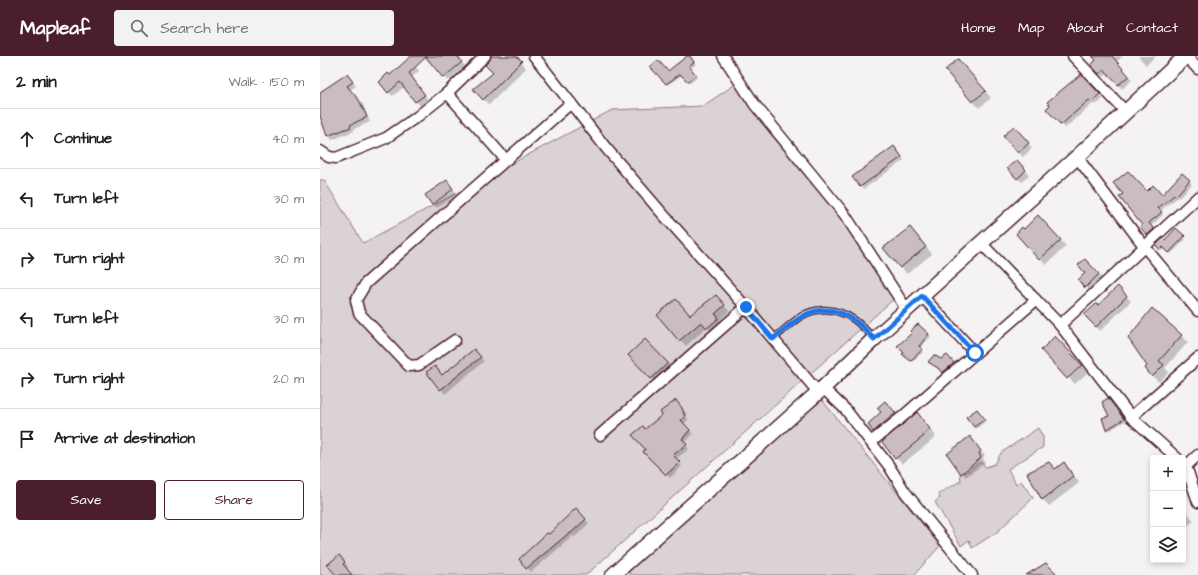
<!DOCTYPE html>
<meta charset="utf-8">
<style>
body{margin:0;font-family:"Architects Daughter",sans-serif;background:#f2f2f2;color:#202124}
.controls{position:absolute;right:12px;bottom:12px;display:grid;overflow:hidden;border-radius:4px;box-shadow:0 2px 6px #0003}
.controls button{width:36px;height:36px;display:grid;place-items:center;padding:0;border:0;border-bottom:1px solid #e0e0e0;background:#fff;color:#202124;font:20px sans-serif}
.stop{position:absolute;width:12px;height:12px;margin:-9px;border:3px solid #1a73e8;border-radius:50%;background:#fff}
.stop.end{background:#1a73e8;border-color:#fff;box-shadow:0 1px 4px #0008}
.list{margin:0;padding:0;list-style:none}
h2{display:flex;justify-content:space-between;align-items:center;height:52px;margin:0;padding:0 16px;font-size:17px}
h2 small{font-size:13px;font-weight:400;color:#757577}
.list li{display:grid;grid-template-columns:26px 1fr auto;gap:12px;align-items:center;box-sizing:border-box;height:60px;padding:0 16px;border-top:1px solid #e0e0e0}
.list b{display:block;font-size:15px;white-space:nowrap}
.list em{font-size:13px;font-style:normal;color:#757577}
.actions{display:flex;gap:8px;padding:12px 16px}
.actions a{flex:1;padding:9px 0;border:1px solid #4a1f2b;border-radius:4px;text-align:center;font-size:14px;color:#4a1f2b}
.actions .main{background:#4a1f2b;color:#fff}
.icon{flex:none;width:22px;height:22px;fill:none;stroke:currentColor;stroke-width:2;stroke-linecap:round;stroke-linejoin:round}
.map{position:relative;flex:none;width:878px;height:519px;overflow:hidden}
header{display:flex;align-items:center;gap:24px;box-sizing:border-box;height:56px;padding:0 20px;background:#4a1f2b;color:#fff}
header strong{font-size:19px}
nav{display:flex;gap:22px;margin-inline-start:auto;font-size:14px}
.search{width:280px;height:36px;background:#f2f2f2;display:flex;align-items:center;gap:10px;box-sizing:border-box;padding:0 14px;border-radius:4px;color:#757577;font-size:15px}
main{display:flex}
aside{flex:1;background:#fff}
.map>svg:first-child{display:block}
.green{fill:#dbd2d5;stroke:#927880}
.shadow{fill:#0003}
.building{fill:#cabdc1;stroke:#4a1f2b}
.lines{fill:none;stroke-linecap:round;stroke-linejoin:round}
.lane-casing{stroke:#4a1f2b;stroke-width:8}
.street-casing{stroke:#4a1f2b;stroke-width:13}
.secondary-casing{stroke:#4a1f2b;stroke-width:17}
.lane{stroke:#fff;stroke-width:5}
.street{stroke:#fff;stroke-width:10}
.secondary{stroke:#fff;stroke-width:14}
.route{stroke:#1a73e8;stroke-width:5}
</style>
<header>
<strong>Mapleaf</strong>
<div class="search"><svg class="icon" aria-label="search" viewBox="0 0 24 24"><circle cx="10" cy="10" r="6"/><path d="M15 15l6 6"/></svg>Search here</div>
<nav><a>Home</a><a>Map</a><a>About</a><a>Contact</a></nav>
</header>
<main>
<aside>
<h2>2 min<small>Walk · 150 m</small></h2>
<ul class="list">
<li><svg class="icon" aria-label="ahead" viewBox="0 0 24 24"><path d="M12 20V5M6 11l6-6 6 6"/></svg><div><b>Continue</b></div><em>40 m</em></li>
<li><svg class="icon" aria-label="left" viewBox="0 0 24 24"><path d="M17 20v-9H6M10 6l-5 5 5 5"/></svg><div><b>Turn left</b></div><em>30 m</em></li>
<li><svg class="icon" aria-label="right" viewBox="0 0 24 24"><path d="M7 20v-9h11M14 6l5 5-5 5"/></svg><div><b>Turn right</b></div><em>30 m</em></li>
<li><svg class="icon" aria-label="left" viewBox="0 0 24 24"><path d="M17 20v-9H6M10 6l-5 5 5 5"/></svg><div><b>Turn left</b></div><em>30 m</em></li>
<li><svg class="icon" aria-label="right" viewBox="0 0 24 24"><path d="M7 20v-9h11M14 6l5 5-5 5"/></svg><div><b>Turn right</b></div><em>20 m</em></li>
<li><svg class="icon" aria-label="arrive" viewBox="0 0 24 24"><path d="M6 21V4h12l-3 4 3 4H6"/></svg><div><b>Arrive at destination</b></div></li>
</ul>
<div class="actions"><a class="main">Save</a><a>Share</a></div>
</aside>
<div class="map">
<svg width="878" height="519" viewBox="0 0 878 519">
<rect width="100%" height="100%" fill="#f4f2f2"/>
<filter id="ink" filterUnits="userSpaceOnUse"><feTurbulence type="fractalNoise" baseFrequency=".025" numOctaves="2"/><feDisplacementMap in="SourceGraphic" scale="8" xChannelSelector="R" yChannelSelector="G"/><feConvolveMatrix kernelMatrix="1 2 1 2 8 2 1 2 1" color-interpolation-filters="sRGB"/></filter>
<g filter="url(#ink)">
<!-- green -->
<g class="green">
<polygon points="423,23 577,240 266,519 0,519 0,124 4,124 43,187 292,54 383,50"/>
<polygon points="502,344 620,490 594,519 311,519 302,509"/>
<polygon points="718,372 723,381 723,391 688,413 696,428 701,425 713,442 677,476 652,492 649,484 641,490 615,446 620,442 618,438 641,425 640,417 642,415 645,417 660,406 666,411 675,408 681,397"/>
</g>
<!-- shadow -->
<g class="shadow">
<polygon points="103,0 136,0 145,10 128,25"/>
<polygon points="172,0 195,0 206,12 169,49 164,43 174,17 171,5"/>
<polygon points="780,0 803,0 796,6 812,24 802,33 788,17 784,21 772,9 774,8 773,7"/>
<polygon points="818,0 836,0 826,9"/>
<polygon points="371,2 376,8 370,13 377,22 370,27 362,19 348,29 332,11 348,16"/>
<polygon points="638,4 671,42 659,52 626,14"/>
<polygon points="93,7 99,15 92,21 108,44 100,50 85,30 73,40 69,36 70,20"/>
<polygon points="27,19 36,30 30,34 43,49 50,66 34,73 34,75 12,84 8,79 0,57 0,37"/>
<polygon points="761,19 783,43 776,49 774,47 745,72 742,68"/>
<polygon points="698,76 712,92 703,101 685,80"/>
<polygon points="577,94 584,104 544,133 541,130"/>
<polygon points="701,109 709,119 702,126 697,122"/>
<polygon points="862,118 872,128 859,142 858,141 840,155 843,159 831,170 836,176 830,181 821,171 824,169 827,137 842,141"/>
<polygon points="127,125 137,138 117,152 113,148"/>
<polygon points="723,166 746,190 726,209 697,178"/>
<polygon points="590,172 612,198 587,218 565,192"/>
<polygon points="856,174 866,183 851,198 845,192 842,195 837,189 844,186"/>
<polygon points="765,204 783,223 770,235 759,224 766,217"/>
<polygon points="798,232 811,245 780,275 765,259 778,251"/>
<polygon points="401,245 409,255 400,264 404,269 393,277 387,271 366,290 339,260 371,260"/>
<polygon points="832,254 868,286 845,312 849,316 839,326 832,320 828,310"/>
<polygon points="598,270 611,280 600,292 604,295 592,306 584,298 593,277"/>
<polygon points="742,288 768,316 755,328 722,294"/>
<polygon points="332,291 354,314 338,329 310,299"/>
<polygon points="158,298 164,305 125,338 121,333 115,311 123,320"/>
<polygon points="627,300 637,311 627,320 609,306 622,305"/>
<polygon points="789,345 805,365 789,375 784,362 790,361"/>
<polygon points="565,346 577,360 556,377 549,368 562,357"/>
<polygon points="359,349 366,357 368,364 364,368 373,378 365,387 369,393 356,403 362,410 350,422 324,396 327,393 325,374"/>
<polygon points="659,356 666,365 656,373 647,361"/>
<polygon points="597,358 616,380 609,386 609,387 582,408 576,402"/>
<polygon points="650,382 665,400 663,401 665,407 646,421 642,417"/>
<polygon points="729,407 736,414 744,407 751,414 759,427 729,450 723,443"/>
<polygon points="863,452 874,465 863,473"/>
<polygon points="256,454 269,467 255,481 253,480 211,516 200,503 229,480"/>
<polygon points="23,504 28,511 26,513 31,519 17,519"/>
</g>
<!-- building -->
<g class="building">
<polygon points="91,0 137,0 142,6 123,22 106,1 89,17 105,39 95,46 80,26 68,37 59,26 68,17 70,19"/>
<polygon points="171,0 196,0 202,5 163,44 153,33 173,17 165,9 170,4"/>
<polygon points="367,0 370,0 374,6 369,10 376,19 368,26 360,18 346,28 330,11 338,4 348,15"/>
<polygon points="772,0 792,0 809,20 798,29 784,14 779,18 771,9 776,4"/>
<polygon points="638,3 666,35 652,46 625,14"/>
<polygon points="27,18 33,26 27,30 39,44 47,61 30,69 31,71 7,80 0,60 0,36"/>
<polygon points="761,18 780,38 771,46 769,44 741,69 726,53 730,49 727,46"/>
<polygon points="694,70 709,87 698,97 683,80"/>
<polygon points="574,90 582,101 540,131 532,121"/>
<polygon points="697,104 706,114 697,123 687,112"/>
<polygon points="808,115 827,135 833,129 842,139 862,117 870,124 856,140 854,139 838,152 842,156 829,167 834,173 827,179 820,171 822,169 799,141 803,138 793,127"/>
<polygon points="127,124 133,133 112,149 105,139"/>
<polygon points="718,159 741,184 719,204 696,178 702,171 704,173"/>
<polygon points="590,171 606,191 580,212 563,192"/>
<polygon points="856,172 865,180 849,197 843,191 840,194 836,189 842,183 844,185"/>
<polygon points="765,203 779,218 765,232 758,224 765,217 758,209"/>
<polygon points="798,230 807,240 776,271 764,259 776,248 778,249"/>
<polygon points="396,239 405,249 395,258 399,262 387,272 381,266 359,285 337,259 356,243 370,259"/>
<polygon points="832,252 862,279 839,305 844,309 832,321 825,312 827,310 808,282"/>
<polygon points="598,268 609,278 599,290 603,293 590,305 582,298 584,297 577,290 592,277 590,275"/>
<polygon points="735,280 762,309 747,323 721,294"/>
<polygon points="325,283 348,307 331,323 308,299"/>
<polygon points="154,293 161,301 120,334 106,316 115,310 122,319"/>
<polygon points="614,299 621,303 627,299 634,307 622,317 618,312 608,306"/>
<polygon points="788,342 804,363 786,374 782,362 789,360 782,346"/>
<polygon points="356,344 362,352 365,361 361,364 370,374 362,383 367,388 353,399 360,406 346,419 323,396 325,393 312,379 323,370 325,373 342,359 340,356"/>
<polygon points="565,345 576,357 553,376 548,368 561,356 557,352"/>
<polygon points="657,353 665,363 654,371 646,361"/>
<polygon points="597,356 610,373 603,379 604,380 575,403 562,386"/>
<polygon points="650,380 661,395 659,397 661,402 641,418 627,398"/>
<polygon points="729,406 735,413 744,406 753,420 722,444 707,417"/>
<polygon points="256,452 266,463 250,478 249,477 206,513 199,503 227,477 229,478"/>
<polygon points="19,499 25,506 23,508 32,519 16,519 7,509"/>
<polygon points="726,507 738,519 706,519"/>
</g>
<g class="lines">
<defs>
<path id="lane" d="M453,283C462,276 471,267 480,261C496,250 517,252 533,263C541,268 547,276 554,282"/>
<g id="street">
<polyline points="214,0 286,92 341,156 426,251 498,336"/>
<polyline points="403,0 435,49 525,159 587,254"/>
<polyline points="753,0 806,56"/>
<polyline points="866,0 878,13"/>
<polyline points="127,37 186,104"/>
<polyline points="0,95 9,101 16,102 66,82 98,60 127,37 165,0"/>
<polyline points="757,101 824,190 878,255"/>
<polyline points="661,187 740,269 811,361 857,402"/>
<polyline points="602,240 655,297"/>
<polyline points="740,269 878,141"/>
<polyline points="135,284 99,309 89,310 39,257 36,244 46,227 251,47"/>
<polyline points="503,332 526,354 569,410 585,436 652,519"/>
<polyline points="811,361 878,302"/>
<polyline points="280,379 426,251"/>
<polyline points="551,386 581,362 716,244"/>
<polyline points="863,407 866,410 878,446"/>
<polyline points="866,410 878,399"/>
</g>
<polyline id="secondary" points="293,519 503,332 554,283 757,101 866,0"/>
</defs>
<!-- lane casing -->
<use href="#lane" class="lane-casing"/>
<!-- street casing -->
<use href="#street" class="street-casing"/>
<!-- secondary casing -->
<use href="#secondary" class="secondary-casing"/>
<!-- lane -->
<use href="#lane" class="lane"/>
<!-- street -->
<use href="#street" class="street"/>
<!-- secondary -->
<use href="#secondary" class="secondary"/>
</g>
</g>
<g class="lines" filter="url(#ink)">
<!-- route -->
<path class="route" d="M426,251L453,283C474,266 492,246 521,257C525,259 530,261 534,264C542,269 548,277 554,283L602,240L655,297"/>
</g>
</svg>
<div class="controls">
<button>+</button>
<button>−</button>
<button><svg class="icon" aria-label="layers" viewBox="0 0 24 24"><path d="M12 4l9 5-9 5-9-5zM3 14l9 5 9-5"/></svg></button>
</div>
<div class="stop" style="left:655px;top:297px"></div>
<div class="stop end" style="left:426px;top:251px"></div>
</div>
</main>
